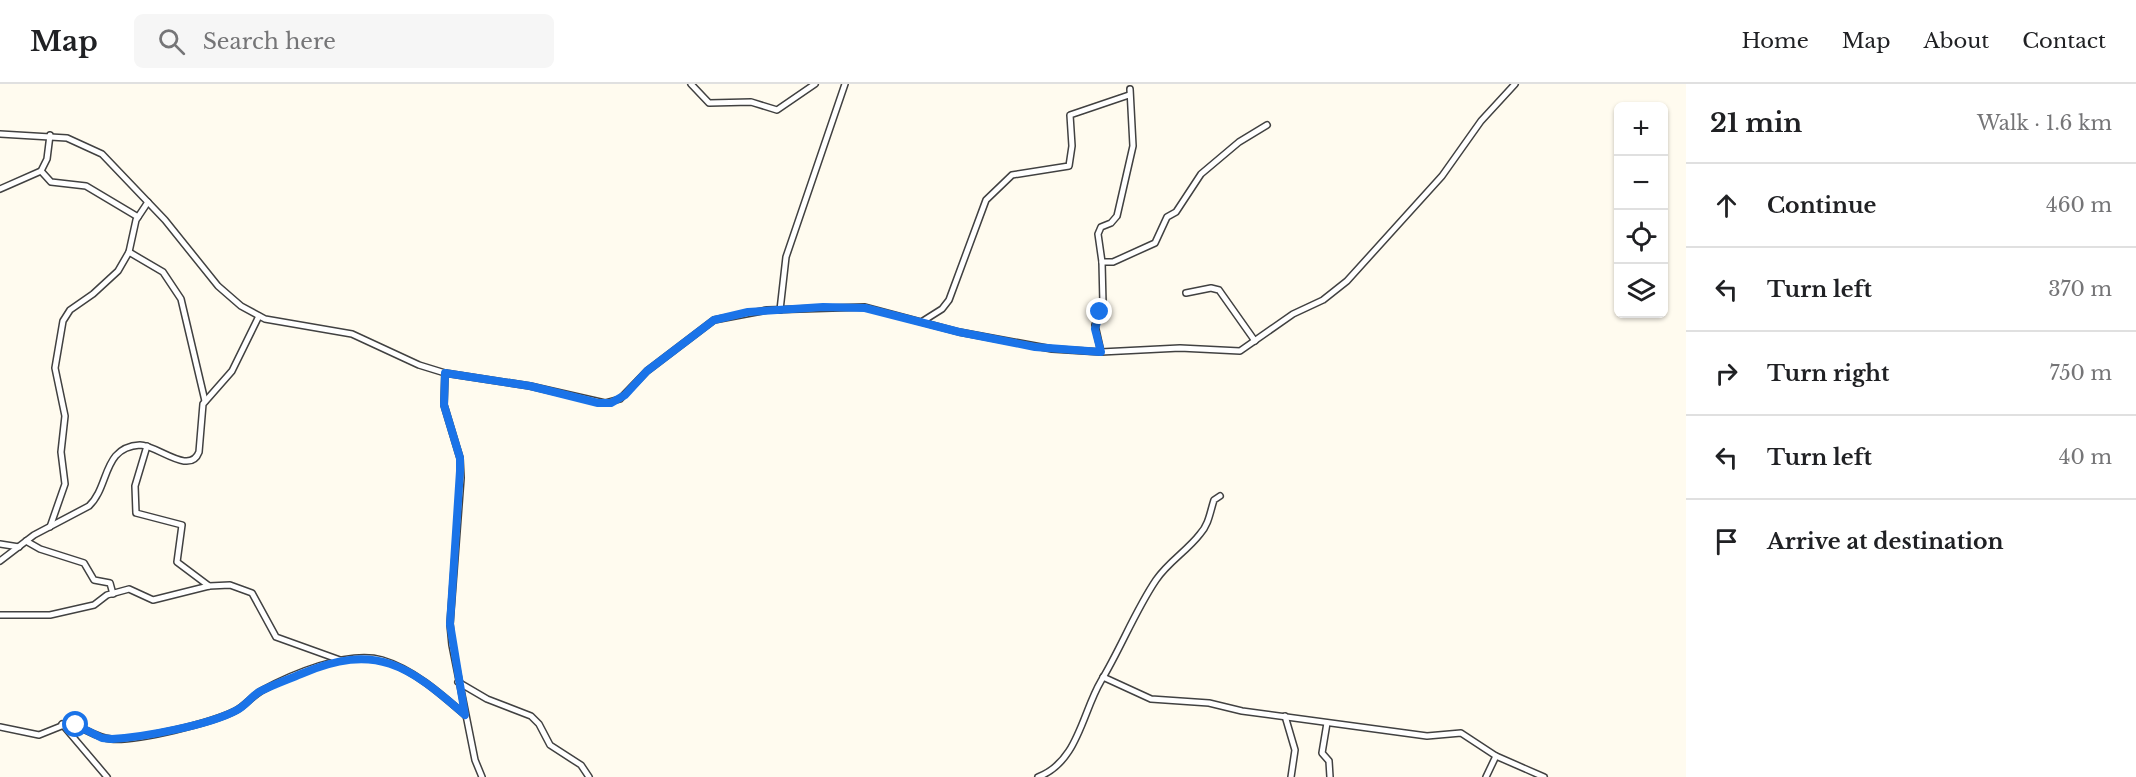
<!DOCTYPE html>
<meta charset="utf-8">
<style>
body{margin:0;font-family:"Libre Baskerville",serif;background:#f6f6f6;color:#202124}
.controls{position:absolute;right:18px;top:18px;display:grid;overflow:hidden;border-radius:9px;box-shadow:0 2px 4px #0004}
.controls button{width:54px;height:54px;display:grid;place-items:center;padding:0;border:0;border-bottom:2px solid #e0e0e0;background:#fff;color:#202124;font:30px sans-serif}
.stop{position:absolute;width:18px;height:18px;margin:-14px;border:4px solid #1a73e8;border-radius:50%;background:#fff}
.stop.end{background:#1a73e8;border-color:#fff;box-shadow:0 2px 6px #0008}
.list{margin:0;padding:0;list-style:none}
h2{display:flex;justify-content:space-between;align-items:center;height:78px;margin:0;padding:0 24px;font-size:26px}
h2 small{font-size:20px;font-weight:400;color:#757577}
.list li{display:grid;grid-template-columns:39px 1fr auto;gap:18px;align-items:center;box-sizing:border-box;height:84px;padding:0 24px;border-top:2px solid #e0e0e0}
.list b{display:block;font-size:22px;white-space:nowrap}
.list em{font-size:20px;font-style:normal;color:#757577}
.icon{flex:none;width:33px;height:33px;fill:none;stroke:currentColor;stroke-width:2;stroke-linecap:round;stroke-linejoin:round}
.map{position:relative;flex:none;width:1686px;height:693px;overflow:hidden}
header{display:flex;align-items:center;gap:36px;box-sizing:border-box;height:84px;padding:0 30px;background:#fff;border-bottom:2px solid #e0e0e0}
header strong{font-size:28px}
nav{display:flex;gap:33px;margin-inline-start:auto;font-size:21px}
.search{width:420px;height:54px;background:#f6f6f6;display:flex;align-items:center;gap:15px;box-sizing:border-box;padding:0 21px;border-radius:9px;color:#757577;font-size:22px}
main{display:flex}
aside{flex:1;background:#fff}
.map>svg:first-child{display:block}
.lines{fill:none;stroke-linecap:round;stroke-linejoin:round}
.street-casing{stroke:#414141;stroke-width:8}
.street{stroke:#fff;stroke-width:5}
.route{stroke:#1a73e8;stroke-width:8}
</style>
<header>
<strong>Map</strong>
<div class="search"><svg class="icon" aria-label="search" viewBox="0 0 24 24"><circle cx="10" cy="10" r="6"/><path d="M15 15l6 6"/></svg>Search here</div>
<nav><a>Home</a><a>Map</a><a>About</a><a>Contact</a></nav>
</header>
<main>
<div class="map">
<svg width="1686" height="693" viewBox="0 0 1686 693">
<rect width="100%" height="100%" fill="#fffbef"/>
<g class="lines">
<defs>
<g id="street">
<polyline points="691,0 709,19 751,18 777,26 815,0"/>
<polyline points="0,50 67,54 102,70 165,136 218,202 241,222 265,235 352,250 419,281 445,289 530,302 605,319 620,315 647,287 714,236 767,226 865,223 959,248 1052,265 1101,268 1180,264 1240,267 1293,230 1323,216 1347,197 1442,92 1481,37 1515,0"/>
<polyline points="41,87 51,98 86,102 138,133"/>
<polyline points="0,105 41,87 47,75 50,51"/>
<polyline points="129,168 163,188 181,215 205,317"/>
<polyline points="1102,178 1113,178 1155,159 1167,133 1176,128 1201,90 1239,58 1267,41"/>
<polyline points="1186,209 1211,204 1219,206 1255,257"/>
<polyline points="780,226 786,173 845,0"/>
<polyline points="923,237 942,225 949,216 986,116 1012,91 1069,82 1072,62 1070,31 1129,11"/>
<polyline points="1101,268 1095,241 1103,220 1102,178 1098,150 1101,143 1111,139 1117,132 1133,62 1130,5"/>
<polyline points="445,289 444,321 460,374 461,394 450,540 452,561 475,676 482,693"/>
<polyline points="147,362 135,402 136,429 182,441 177,478 209,502"/>
<polyline points="50,443 65,400 61,368 65,332 55,284 63,237 70,226 93,210 118,187 129,168 136,136 148,118"/>
<polyline points="26,457 40,465 84,479 94,496 110,499 113,510"/>
<polyline points="0,460 19,463"/>
<path d="M0,477L34,451L89,422C110,402 102,363 140,361C157,361 190,392 199,368L203,320L232,287L259,232"/>
<polyline points="0,531 50,531 94,521 107,511 129,505 153,516 209,502 230,501 252,509 276,553 340,576"/>
<polyline points="1103,593 1151,615 1209,619 1242,627 1427,652 1461,649 1496,672 1544,693"/>
<polyline points="458,598 487,615 531,632 539,640 550,661 581,681 589,693"/>
<polyline points="1285,632 1295,666 1291,693"/>
<polyline points="1327,639 1322,669 1329,677 1330,693"/>
<polyline points="62,640 107,693"/>
<path d="M0,643L39,651L69,639C83,643 96,654 111,655C138,657 211,639 235,627C245,622 251,613 261,607C290,591 348,566 382,576C413,585 441,610 465,631"/>
<path d="M1038,693C1078,678 1082,629 1101,597C1121,564 1135,527 1156,496C1168,478 1187,467 1200,450C1209,440 1210,428 1214,416L1220,412"/>
<polyline points="1486,693 1496,672"/>
</g>
</defs>
<!-- street casing -->
<use href="#street" class="street-casing"/>
<!-- street -->
<use href="#street" class="street"/>
</g>
<g class="lines">
<!-- route -->
<path class="route" d="M76,641L102,654L112,655C144,653 210,641 237,626C246,621 251,613 259,608C272,601 287,596 301,590C376,558 408,581 465,631L450,540L460,387V374L444,321L445,289L530,302L598,319H611L625,311L647,287L714,236L748,228L823,223L865,224L959,248L1035,263L1101,268L1095,245L1100,228"/>
</g>
</svg>
<div class="controls">
<button>+</button>
<button>−</button>
<button><svg class="icon" aria-label="locate" viewBox="0 0 24 24"><circle cx="12" cy="12" r="6"/><path d="M12 2v4M12 18v4M2 12h4M18 12h4"/></svg></button>
<button><svg class="icon" aria-label="layers" viewBox="0 0 24 24"><path d="M12 4l9 5-9 5-9-5zM3 14l9 5 9-5"/></svg></button>
</div>
<div class="stop" style="left:76px;top:641px"></div>
<div class="stop end" style="left:1100px;top:228px"></div>
</div>
<aside>
<h2>21 min<small>Walk · 1.6 km</small></h2>
<ul class="list">
<li><svg class="icon" aria-label="ahead" viewBox="0 0 24 24"><path d="M12 20V5M6 11l6-6 6 6"/></svg><div><b>Continue</b></div><em>460 m</em></li>
<li><svg class="icon" aria-label="left" viewBox="0 0 24 24"><path d="M17 20v-9H6M10 6l-5 5 5 5"/></svg><div><b>Turn left</b></div><em>370 m</em></li>
<li><svg class="icon" aria-label="right" viewBox="0 0 24 24"><path d="M7 20v-9h11M14 6l5 5-5 5"/></svg><div><b>Turn right</b></div><em>750 m</em></li>
<li><svg class="icon" aria-label="left" viewBox="0 0 24 24"><path d="M17 20v-9H6M10 6l-5 5 5 5"/></svg><div><b>Turn left</b></div><em>40 m</em></li>
<li><svg class="icon" aria-label="arrive" viewBox="0 0 24 24"><path d="M6 21V4h12l-3 4 3 4H6"/></svg><div><b>Arrive at destination</b></div></li>
</ul>
</aside>
</main>
